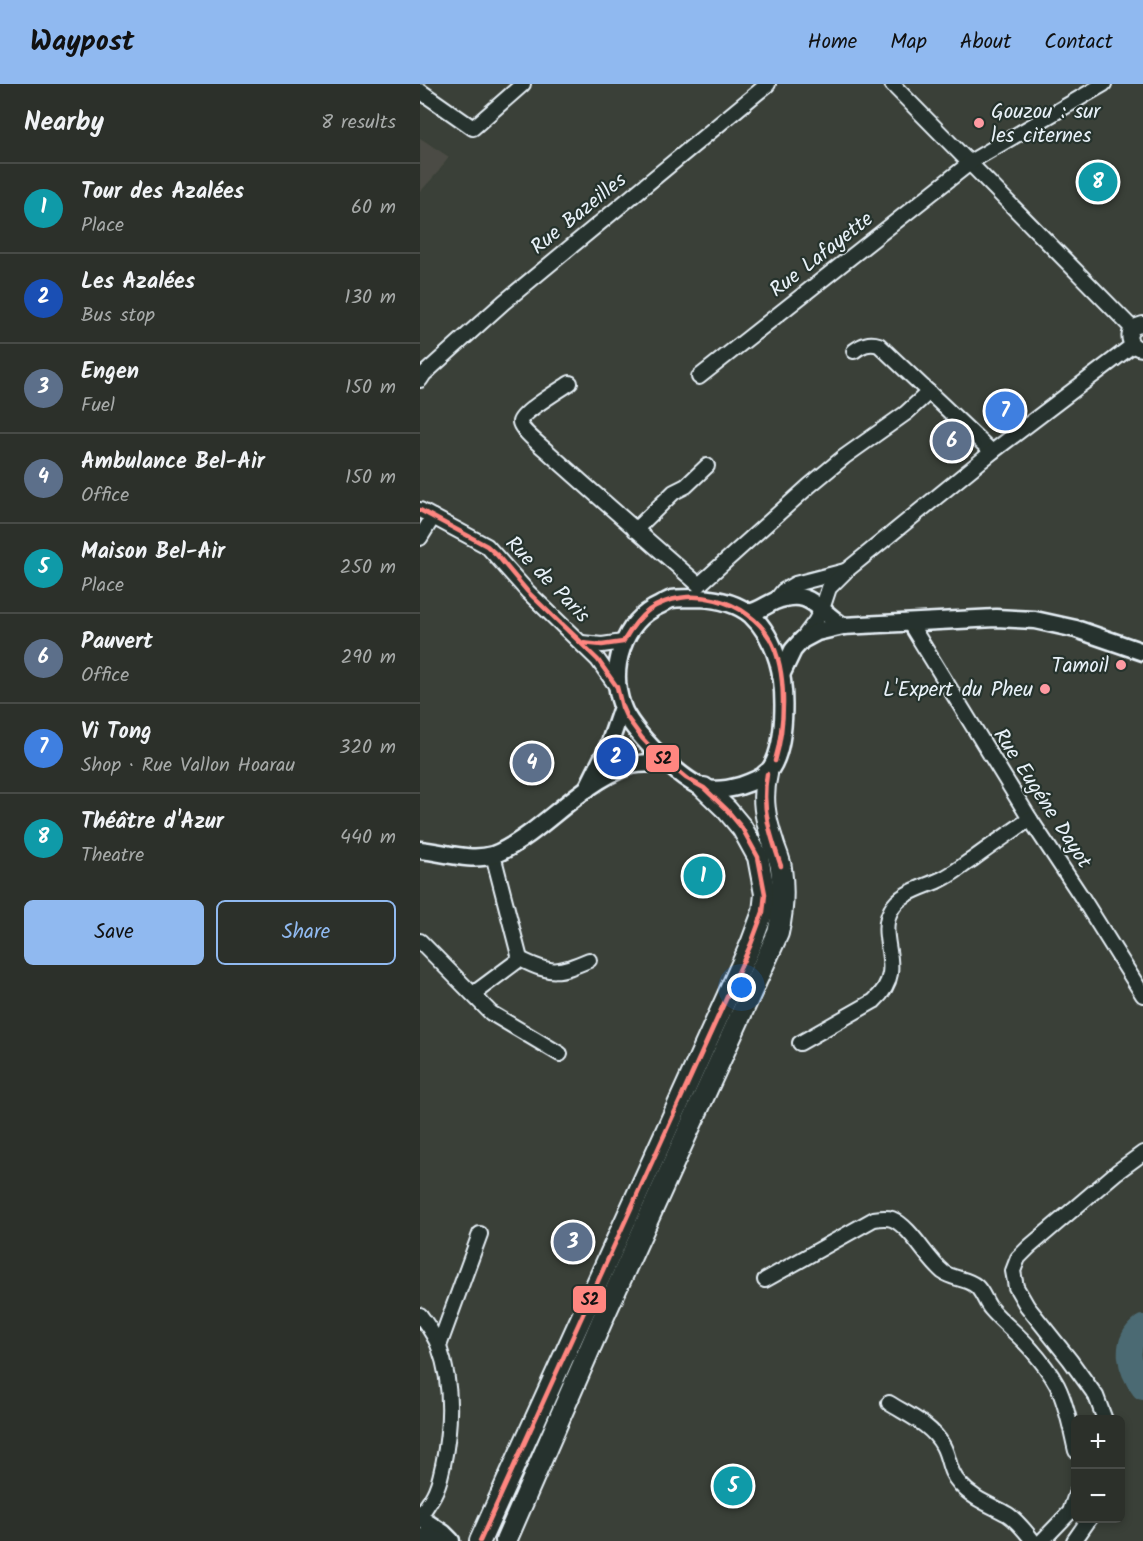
<!DOCTYPE html>
<meta charset="utf-8">
<style>
body{margin:0;font-family:Kalam,sans-serif;background:#343832;color:#f1f3f6}
.controls{position:absolute;right:18px;bottom:18px;display:grid;overflow:hidden;border-radius:9px;box-shadow:0 3px 9px #0003}
.controls button{width:54px;height:54px;display:grid;place-items:center;padding:0;border:0;border-bottom:2px solid #484b47;background:#2c302a;color:#f1f3f6;font:30px sans-serif}
.you{position:absolute;left:322px;top:904px;width:21px;height:21px;margin:-15px;border:4px solid #fff;border-radius:50%;background:#1a73e8;box-shadow:0 0 0 9px #1a73e833}
.badge{display:grid;place-items:center;width:39px;height:39px;border-radius:50%;background:#90b9f0;color:#fff;font-size:20px;font-weight:700}
.pin{position:absolute;translate:-50% -50%;border:3px solid #fff;box-shadow:0 2px 6px #0006}
.list{margin:0;padding:0;list-style:none}
h2{display:flex;justify-content:space-between;align-items:center;height:78px;margin:0;padding:0 24px;font-size:26px}
h2 small{font-size:20px;font-weight:400;color:#a6a9a8}
.list li{display:grid;grid-template-columns:39px 1fr auto;gap:18px;align-items:center;box-sizing:border-box;height:90px;padding:0 24px;border-top:2px solid #484b47}
.list b{display:block;font-size:22px;white-space:nowrap}
.list p{margin:0;font-size:20px;white-space:nowrap;color:#a6a9a8}
.list em{font-size:20px;font-style:normal;color:#a6a9a8}
.actions{display:flex;gap:12px;padding:18px 24px}
.actions a{flex:1;padding:14px 0;border:2px solid #90b9f0;border-radius:9px;text-align:center;font-size:21px;color:#90b9f0}
.actions .main{background:#90b9f0;color:#111}
.map{position:relative;flex:none;width:723px;height:1457px;overflow:hidden}
header{display:flex;align-items:center;gap:36px;box-sizing:border-box;height:84px;padding:0 30px;background:#90b9f0;color:#111}
header strong{font-size:28px}
nav{display:flex;gap:33px;margin-inline-start:auto;font-size:21px}
main{display:flex}
aside{flex:1;background:#2c302a}
.map>svg:first-child{display:block}
.built{fill:#4b4c44}
.lines{fill:none;stroke-linecap:round;stroke-linejoin:round}
.river{stroke:#4c6b73;stroke-width:24}
.minor-casing{stroke:#e8f1f8;stroke-width:18}
.major-casing{stroke:#e8f1f8;stroke-width:21}
.highway-casing{stroke:#e8f1f8;stroke-width:24}
.minor{stroke:#26332d;stroke-width:14}
.major{stroke:#26332d;stroke-width:16}
.highway{stroke:#26332d;stroke-width:20}
.bus-1-casing{stroke:#26332d;stroke-width:9}
.bus-1{stroke:#ff8680;stroke-width:4.5}
.poi-dot{fill:#ff9aa2;stroke:#26332d;stroke-width:2}
.labels{text-anchor:middle;stroke-width:4.5;stroke-linejoin:round;paint-order:stroke}
.poi-label{font-size:21px;fill:#e8f1f8;stroke:#26332d;text-anchor:end}
.street-label{font-size:21px;fill:#e8f1f8;stroke:#26332d}
.line-badge{stroke:#26332d;stroke-width:2}
.pale-badge-label{font-size:16px;text-anchor:middle;font-weight:bold;fill:#111}
</style>
<header>
<strong>Waypost</strong>
<nav><a>Home</a><a>Map</a><a>About</a><a>Contact</a></nav>
</header>
<main>
<aside>
<h2>Nearby<small>8 results</small></h2>
<ul class="list">
<li><span class="badge" style="background:#0f9aa8">1</span><div><b>Tour des Azalées</b><p>Place</p></div><em>60 m</em></li>
<li><span class="badge" style="background:#1a4fb4">2</span><div><b>Les Azalées</b><p>Bus stop</p></div><em>130 m</em></li>
<li><span class="badge" style="background:#5c6f8a">3</span><div><b>Engen</b><p>Fuel</p></div><em>150 m</em></li>
<li><span class="badge" style="background:#5c6f8a">4</span><div><b>Ambulance Bel-Air</b><p>Office</p></div><em>150 m</em></li>
<li><span class="badge" style="background:#0f9aa8">5</span><div><b>Maison Bel-Air</b><p>Place</p></div><em>250 m</em></li>
<li><span class="badge" style="background:#5c6f8a">6</span><div><b>Pauvert</b><p>Office</p></div><em>290 m</em></li>
<li><span class="badge" style="background:#3f7fe0">7</span><div><b>Vi Tong</b><p>Shop · Rue Vallon Hoarau</p></div><em>320 m</em></li>
<li><span class="badge" style="background:#0f9aa8">8</span><div><b>Théâtre d'Azur</b><p>Theatre</p></div><em>440 m</em></li>
</ul>
<div class="actions"><a class="main">Save</a><a>Share</a></div>
</aside>
<div class="map">
<svg width="723" height="1457" viewBox="0 0 723 1457">
<rect width="100%" height="100%" fill="#3a4038"/>
<filter id="ink" filterUnits="userSpaceOnUse"><feTurbulence type="fractalNoise" baseFrequency=".0167" numOctaves="2"/><feDisplacementMap in="SourceGraphic" scale="12" xChannelSelector="R" yChannelSelector="G"/><feConvolveMatrix kernelMatrix="1 2 1 2 8 2 1 2 1" color-interpolation-filters="sRGB"/></filter>
<g filter="url(#ink)">
<!-- built -->
<polygon class="built" points="0,54 29,73 18,88 0,108"/>
<g class="lines">
<!-- river -->
<path class="river" d="M723,1243C702,1259 709,1285 723,1304"/>
<defs>
<g id="minor">
<polyline points="472,0 712,244"/>
<polyline points="0,7 53,44 103,0"/>
<path d="M723,240L714,243C705,252 710,264 723,265"/>
<path d="M434,267C442,261 449,258 459,261L572,368"/>
<polyline points="279,293 555,75 684,0"/>
<polyline points="0,296 4,290 84,218 348,0"/>
<path d="M150,299C141,305 101,329 100,338C100,345 122,363 128,368C178,413 229,457 279,501"/>
<polyline points="0,426 67,462 108,508 178,576 197,603"/>
<polyline points="215,446 254,408 266,402 287,382"/>
<polyline points="0,454 13,433"/>
<polyline points="279,501 389,402 424,373 486,329 509,308"/>
<polyline points="355,517 363,507 375,500 425,487"/>
<polyline points="489,538 610,735 661,812 723,911"/>
<polyline points="383,554 395,538 402,525 409,504 427,486 572,368 713,261"/>
<polyline points="162,559 182,561 203,558"/>
<polyline points="0,857 71,929 140,970"/>
<path d="M100,875C132,891 138,889 169,876"/>
<polyline points="53,910 100,875 73,771"/>
<path d="M380,959L454,917C489,885 455,856 471,826C480,808 505,803 522,795C533,790 543,781 553,775C572,761 591,748 610,735"/>
<path d="M345,1196L454,1135C460,1134 466,1133 472,1135C491,1143 506,1174 523,1188C532,1195 547,1194 556,1202C563,1208 565,1218 571,1225C583,1239 598,1250 610,1264C618,1273 631,1290 637,1301C647,1321 651,1346 656,1367"/>
<path d="M0,1231C7,1241 15,1251 19,1263C33,1301 31,1342 23,1381C21,1389 20,1396 17,1403C14,1413 6,1422 1,1431"/>
<polyline points="19,1262 60,1150"/>
<path d="M469,1319C488,1331 512,1341 523,1362C530,1375 528,1387 540,1400C553,1415 571,1421 587,1430C597,1436 606,1448 613,1457"/>
<polyline points="685,1336 676,1312 650,1276 607,1222 596,1203 593,1187 598,1174 609,1163 697,1088 723,1069"/>
<polyline points="622,1457 650,1428 656,1410"/>
<polyline points="654,1457 670,1434"/>
</g>
<g id="major">
<path d="M280,514C297,515 317,519 331,531C344,543 353,560 358,577C366,604 367,666 348,688C341,695 329,699 320,702C309,705 295,708 284,704C260,696 210,646 202,622C189,585 202,538 240,521C244,519 248,516 252,515C261,514 271,514 280,514Z"/>
<path d="M329,529C339,527 346,521 355,517C391,503 397,526 423,542"/>
<polyline points="361,591 373,566 382,556 397,548 423,542 576,534 615,536 656,545 723,568"/>
<polyline points="167,705 189,661 202,623"/>
<path d="M0,766C23,768 50,778 73,771C86,766 98,758 109,750C140,727 172,695 208,682C222,678 236,679 249,680"/>
<polyline points="3,1436 23,1449 31,1457"/>
<polyline points="0,1453 13,1454 20,1457"/>
</g>
<g id="highway">
<polyline points="60,1457 331,860 343,828 345,810 338,773 322,744 307,726 284,704"/>
<path d="M86,1457L184,1232L358,849C363,828 364,806 361,784C360,775 355,766 353,758C345,734 341,714 347,690"/>
</g>
</defs>
<!-- minor casing -->
<use href="#minor" class="minor-casing"/>
<!-- major casing -->
<use href="#major" class="major-casing"/>
<!-- highway casing -->
<use href="#highway" class="highway-casing"/>
<!-- minor -->
<use href="#minor" class="minor"/>
<!-- major -->
<use href="#major" class="major"/>
<!-- highway -->
<use href="#highway" class="highway"/>
<defs>
<g id="bus-1">
<polyline points="0,426 67,462 77,471 108,508 178,576 197,603 202,623 206,632 222,654 235,668 266,694 284,704 307,726 322,744 338,773 345,810 343,828 331,860 60,1457"/>
<path d="M142,540L162,559L182,561L203,558C210,546 218,534 229,526C268,499 328,516 350,555C368,587 365,643 355,677"/>
<path d="M347,690C341,724 350,750 361,782"/>
</g>
</defs>
<!-- bus-1 casing -->
<use href="#bus-1" class="bus-1-casing"/>
<!-- bus-1 -->
<use href="#bus-1" class="bus-1"/>
</g>
</g>
<!-- markers -->
<g class="poi-dot">
<circle cx="559" cy="39" r="6"/>
<circle cx="701" cy="581" r="6"/>
<circle cx="625" cy="605" r="6"/>
</g>
<g class="labels">
<!-- poi labels -->
<g class="poi-label">
<text x="571" y="34" text-anchor="start">Gouzou : sur<tspan x="571" dy="24">les citernes</tspan></text>
<text x="689" y="588">Tamoil</text>
<text x="613" y="612">L'Expert du Pheu</text>
</g>
<!-- street labels -->
<g class="street-label">
<text transform="translate(158 129) rotate(-39)" y="7">Rue Bazeilles</text>
<text transform="translate(401 170) rotate(-38)" y="7">Rue Lafayette</text>
<text transform="translate(128 495) rotate(46)" y="7">Rue de Paris</text>
<text transform="translate(623 714) rotate(57)" y="7">Rue Eugéne Dayot</text>
</g>
</g>
<g class="line-badge">
<rect x="225" y="660" width="35" height="29" rx="6" fill="#ff8680"/>
<rect x="152" y="1201" width="35" height="29" rx="6" fill="#ff8680"/>
</g>
<g class="pale-badge-label">
<text x="243" y="680">S2</text>
<text x="170" y="1221">S2</text>
</g>
</svg>
<div class="controls">
<button>+</button>
<button>−</button>
</div>
<div class="you"></div>
<div class="pin badge" style="left:283px;top:792px;background:#0f9aa8">1</div>
<div class="pin badge" style="left:196px;top:673px;background:#1a4fb4">2</div>
<div class="pin badge" style="left:153px;top:1158px;background:#5c6f8a">3</div>
<div class="pin badge" style="left:112px;top:679px;background:#5c6f8a">4</div>
<div class="pin badge" style="left:313px;top:1402px;background:#0f9aa8">5</div>
<div class="pin badge" style="left:532px;top:357px;background:#5c6f8a">6</div>
<div class="pin badge" style="left:585px;top:327px;background:#3f7fe0">7</div>
<div class="pin badge" style="left:678px;top:98px;background:#0f9aa8">8</div>
</div>
</main>
